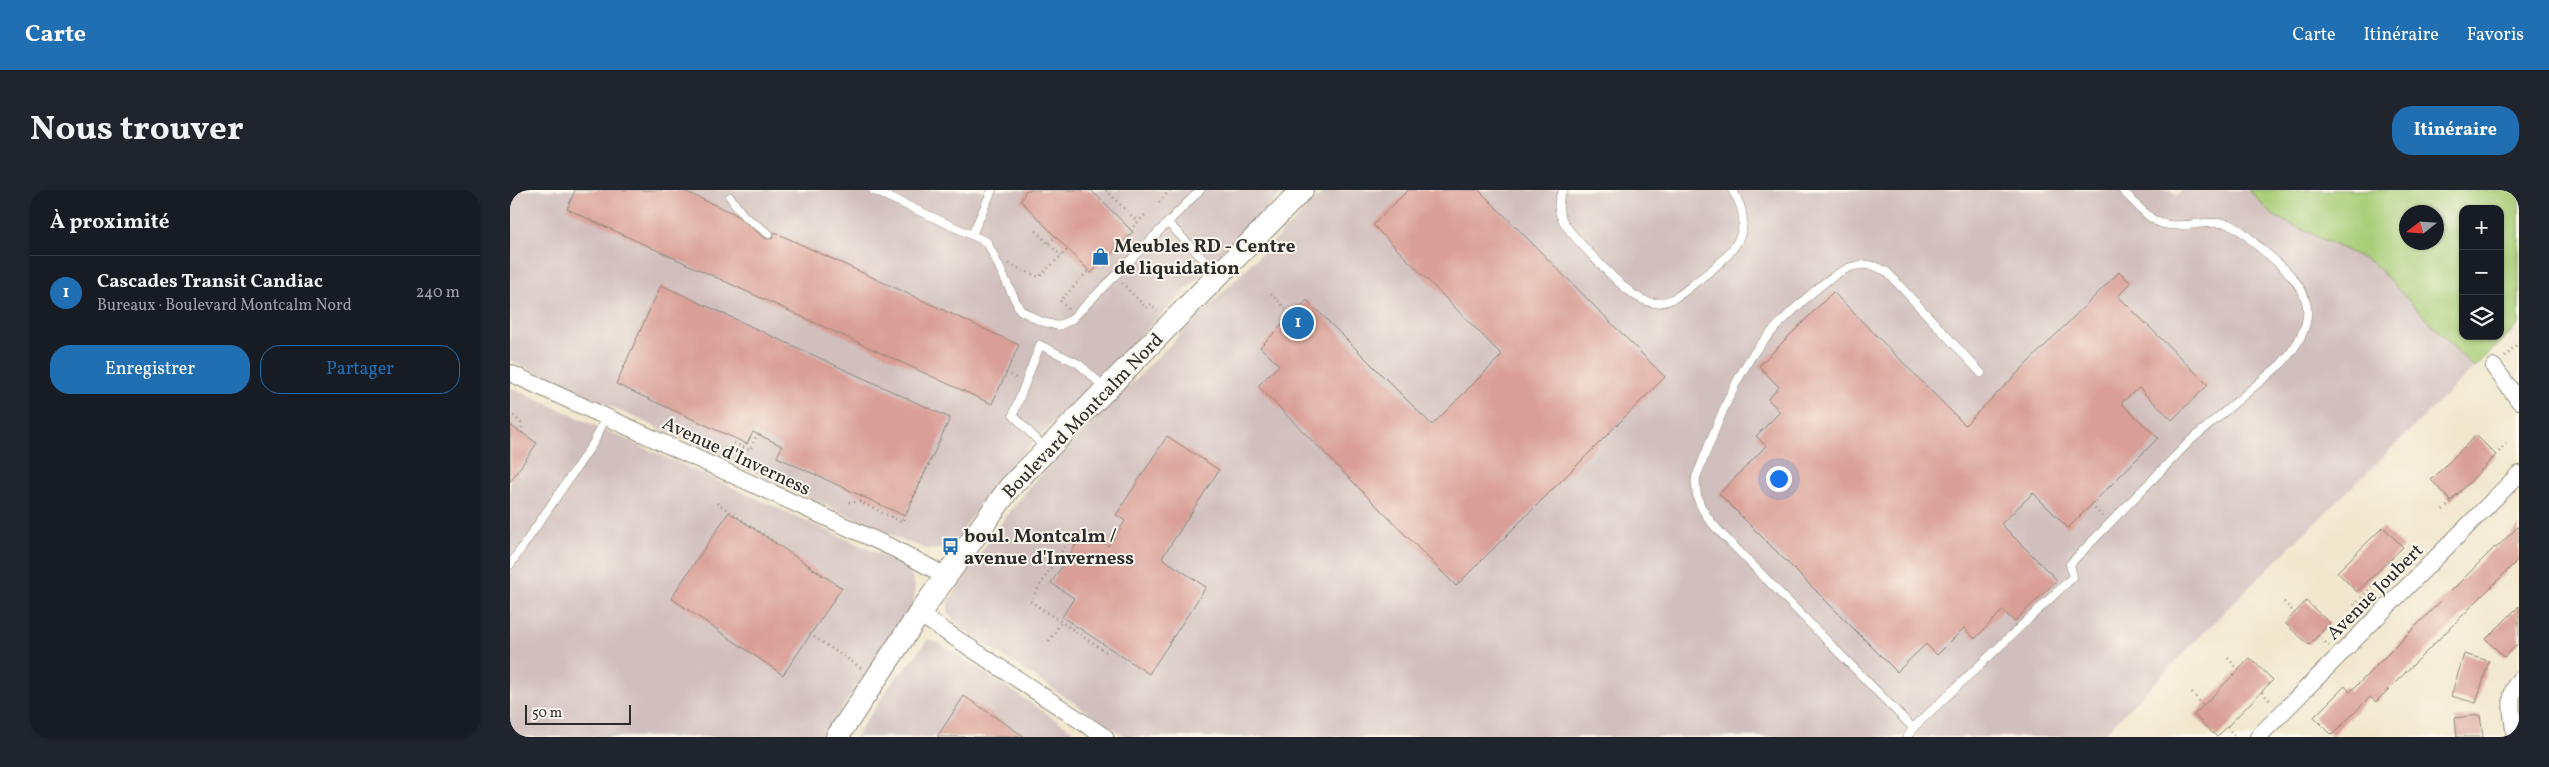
<!DOCTYPE html>
<html lang="fr">
<meta charset="utf-8">
<style>
body{margin:0;font-family:Vollkorn,serif;background:#20242c;color:#f1f3f6}
.controls{position:absolute;right:15px;top:15px;display:grid;overflow:hidden;border-radius:10px;box-shadow:0 1px 4px #0004}
.controls button{width:45px;height:45px;display:grid;place-items:center;padding:0;border:0;border-bottom:1px solid #363941;background:#171b24;color:#f1f3f6;font:25px sans-serif}
.compass{position:absolute;left:1889px;top:15px;width:45px;height:45px;border-radius:50%;background:#171b24;box-shadow:0 1px 4px #0004;rotate:253deg}
.scale{position:absolute;left:15px;bottom:12px;width:106px;box-sizing:border-box;padding-left:5px;border:2px solid #2b2b2b;border-top:0;font-size:14px;line-height:18px;white-space:nowrap;color:#2b2b2b;-webkit-text-stroke:4px #fbf7ec;paint-order:stroke}
.you{position:absolute;left:1268px;top:288px;width:18px;height:18px;margin:-12px;border:4px solid #fff;border-radius:50%;background:#1a73e8;box-shadow:0 0 0 8px #1a73e833}
.badge{display:grid;place-items:center;width:32px;height:32px;border-radius:50%;background:#1f6fb2;color:#fff;font-size:16px;font-weight:700}
.pin{position:absolute;translate:-50% -50%;border:2px solid #fff;box-shadow:0 1px 5px #0006}
.list{margin:0;padding:0;list-style:none}
h2{display:flex;justify-content:space-between;align-items:center;height:65px;margin:0;padding:0 20px;font-size:21px}
h2 small{font-size:16px;font-weight:400;color:#9ea1a6}
.list li{display:grid;grid-template-columns:32px 1fr auto;gap:15px;align-items:center;box-sizing:border-box;height:75px;padding:0 20px;border-top:1px solid #363941}
.list b{display:block;font-size:19px;white-space:nowrap}
.list p{margin:0;font-size:16px;white-space:nowrap;color:#9ea1a6}
.list em{font-size:16px;font-style:normal;color:#9ea1a6}
.actions{display:flex;gap:10px;padding:15px 20px}
.actions a{flex:1;padding:11px 0;border:1px solid #1f6fb2;border-radius:20px;text-align:center;font-size:18px;color:#1f6fb2}
.actions .main{background:#1f6fb2;color:#fff}
.icon{flex:none;width:28px;height:28px;fill:none;stroke:currentColor;stroke-width:2;stroke-linecap:round;stroke-linejoin:round}
.map{position:relative;flex:none;width:2009px;height:547px;overflow:hidden;border-radius:20px}
header{display:flex;align-items:center;gap:30px;box-sizing:border-box;height:70px;padding:0 25px;background:#1f6fb2;color:#fff}
header strong{font-size:24px}
nav{display:flex;gap:28px;margin-inline-start:auto;font-size:18px}
.intro{display:flex;align-items:center;justify-content:space-between;box-sizing:border-box;height:120px;padding:0 30px}
h1{margin:0;font-size:35px}
.button{padding:12px 22px;border-radius:20px;background:#1f6fb2;color:#fff;font-size:18px;font-weight:700}
main{display:flex;gap:30px;padding:0 30px}
aside{flex:1;background:#171b24;border-radius:20px;box-shadow:0 1px 4px #0004}
.map>svg:first-child{display:block}
.industrial{fill:#d1bfbd}
.green{fill:#a9ce78;stroke:#6a7c52;fill-rule:evenodd}
.building{fill:#d99e95}
.lines{fill:none;stroke-linecap:round;stroke-linejoin:round}
.lane-casing{stroke:#8e897c;stroke-width:9}
.street-casing{stroke:#8e897c;stroke-width:18}
.secondary-casing{stroke:#8e897c;stroke-width:24}
.path{stroke:#8e897c;stroke-width:2.5;stroke-dasharray:1 4;stroke-linecap:butt}
.lane{stroke:#fff;stroke-width:8}
.street{stroke:#fff;stroke-width:16}
.secondary{stroke:#fff;stroke-width:22}
.labels{text-anchor:middle;stroke-width:4;stroke-linejoin:round;paint-order:stroke}
.poi-label{font-size:19px;font-weight:bold;fill:#2b2b2b;stroke:#fbf7ec;text-anchor:start}
.street-label{font-size:19px;fill:#2b2b2b;stroke:#fbf7ec}
</style>
<header>
<strong>Carte</strong>
<nav><a>Carte</a><a>Itinéraire</a><a>Favoris</a></nav>
</header>
<div class="intro"><h1>Nous trouver</h1><a class="button">Itinéraire</a></div>
<main>
<aside>
<h2>À proximité<small></small></h2>
<ul class="list">
<li><span class="badge">1</span><div><b>Cascades Transit Candiac</b><p>Bureaux · Boulevard Montcalm Nord</p></div><em>240 m</em></li>
</ul>
<div class="actions"><a class="main">Enregistrer</a><a>Partager</a></div>
</aside>
<div class="map">
<svg width="2009" height="547" viewBox="0 0 2009 547">
<rect width="100%" height="100%" fill="#fbf7ec"/>
<filter id="ink" filterUnits="userSpaceOnUse"><feTurbulence type="fractalNoise" baseFrequency=".02" numOctaves="2"/><feDisplacementMap in="SourceGraphic" scale="10" xChannelSelector="R" yChannelSelector="G"/><feConvolveMatrix kernelMatrix="1 2 1 2 8 2 1 2 1" color-interpolation-filters="sRGB"/></filter>
<filter id="wash" filterUnits="userSpaceOnUse"><feTurbulence type="fractalNoise" baseFrequency=".0096" numOctaves="4" result="noise"/><feDisplacementMap in="SourceGraphic" scale="20" xChannelSelector="R" yChannelSelector="G"/><feGaussianBlur stdDeviation="1.12" result="paint"/><feColorMatrix in="noise" values="0 0 0 0 0 0 0 0 0 0 0 0 0 0 0 0 0 1.4 0 .05"/><feComposite in="paint" operator="in"/></filter>
<g filter="url(#wash)">
<rect width="100%" height="100%" fill="#f2e7cd"/>
<!-- industrial -->
<g class="industrial">
<polygon points="0,0 775,0 504,273 464,323 447,350 440,356 425,360 417,359 387,348 0,170"/>
<polygon points="815,0 1661,0 1667,6 1672,0 1738,0 1764,26 1863,73 1964,178 1726,410 1591,547 616,547 447,436 438,423 438,412 491,333 525,290"/>
<polygon points="0,197 387,372 397,380 403,389 405,398 404,411 399,421 312,547 0,547"/>
<polygon points="418,449 429,453 573,547 345,547 388,484 394,481"/>
</g>
<!-- green -->
<path class="green" d="M1738,0H2009V134L1964,178L1863,73L1764,26ZM1953,19H1990V146H1953ZM1926,22V52H1896V22Z"/>
<g id="blocks">
<!-- building -->
<g class="building">
<polygon points="65,0 172,0 225,24 256,49 263,48 264,42 509,155 482,214 57,19"/>
<polygon points="516,0 581,0 623,42 581,83 511,11"/>
<polygon points="898,0 969,0 1155,187 946,396 748,196 769,175 750,157 797,110 922,235 992,165 863,35"/>
<polygon points="1609,82 1621,93 1608,106 1698,195 1662,230 1629,198 1611,213 1648,248 1558,338 1523,303 1491,334 1547,390 1504,432 1493,420 1465,449 1454,438 1427,465 1416,454 1387,482 1209,304 1256,256 1246,246 1270,222 1258,209 1269,197 1249,176 1323,102 1455,235"/>
<polygon points="151,95 440,228 395,326 267,267 272,256 243,242 237,254 106,194"/>
<polygon points="0,235 27,253 0,292"/>
<polygon points="1966,245 1986,265 1941,311 1921,290"/>
<polygon points="657,246 709,280 652,368 696,397 639,484 552,427 564,408 541,393 575,341 598,356 615,331 606,325"/>
<polygon points="219,322 332,398 273,485 161,408"/>
<polygon points="2009,336 2009,369 1866,512 1860,507 1822,545 1804,527 1835,496 1840,502 1985,357 1986,358"/>
<polygon points="1873,337 1893,357 1847,402 1827,382"/>
<polygon points="1796,411 1820,433 1799,455 1775,433"/>
<polygon points="2009,416 2009,453 1994,467 1976,449"/>
<polygon points="1954,464 1979,471 1966,513 1941,506"/>
<polygon points="1740,468 1763,490 1707,547 1684,525"/>
<polygon points="454,506 515,547 427,547"/>
<polygon points="1970,525 1973,547 1947,547 1945,528"/>
</g>
</g>
</g>
<g filter="url(#ink)">
<use href="#blocks" fill-opacity="0" stroke="#8e897c" stroke-width="1"/>
<g class="lines">
<defs>
<g id="lane">
<polyline points="363,0 477,52 510,120 530,131 548,136 561,130 690,0"/>
<path d="M1053,0C1048,9 1047,19 1052,29C1057,42 1106,91 1119,101C1126,107 1137,113 1146,113C1162,113 1174,102 1186,92C1217,69 1251,42 1222,0"/>
<polyline points="220,7 234,26 259,44"/>
<polyline points="658,33 707,83"/>
<polyline points="462,45 482,0"/>
<polyline points="535,258 503,225 530,155 569,174 594,197"/>
<polyline points="0,375 84,252 96,227"/>
<path d="M1403,538L1208,340C1193,323 1184,310 1186,287C1202,249 1216,207 1238,172C1253,147 1314,86 1341,77C1355,72 1366,75 1377,82L1471,183"/>
<path d="M1397,547L1403,538L1563,387L1560,374L1680,251L1771,174C1817,124 1798,95 1751,59C1742,51 1730,37 1718,34C1696,28 1666,42 1646,31C1633,24 1623,10 1612,0"/>
</g>
<g id="street">
<polyline points="1984,177 2009,211"/>
<polyline points="0,183 385,359 436,386"/>
<polyline points="409,424 595,547"/>
<polyline points="1748,547 2009,284"/>
<path d="M2005,547C2003,529 1996,505 2009,490"/>
</g>
<polyline id="secondary" points="327,547 409,424 500,297 792,0"/>
</defs>
<!-- lane casing -->
<use href="#lane" class="lane-casing"/>
<!-- street casing -->
<use href="#street" class="street-casing"/>
<!-- secondary casing -->
<use href="#secondary" class="secondary-casing"/>
<!-- path -->
<g class="path">
<polyline points="596,0 628,32"/>
<polyline points="649,12 660,0"/>
<polyline points="620,40 637,23"/>
<polyline points="526,41 551,66"/>
<polyline points="539,53 546,46"/>
<polyline points="592,72 598,78"/>
<polyline points="499,74 529,87 558,59"/>
<polyline points="612,93 636,118 641,114 647,121"/>
<polyline points="761,104 782,125"/>
<polyline points="558,119 550,111 579,80"/>
<polyline points="1995,167 2009,152"/>
<polyline points="496,183 506,188"/>
<polyline points="0,222 12,234 12,243"/>
<polyline points="224,253 240,260 247,244"/>
<polyline points="1975,276 1996,254"/>
<polyline points="339,312 350,312 392,332 421,269"/>
<polyline points="350,312 352,306"/>
<polyline points="207,313 267,354"/>
<polyline points="1581,315 1592,326"/>
<polyline points="1933,320 1953,299"/>
<polyline points="565,356 558,351 520,411 599,464"/>
<polyline points="1882,368 1887,373 1906,353"/>
<polyline points="299,376 313,386"/>
<polyline points="1774,412 1785,423"/>
<polyline points="1844,415 1864,395 1859,390"/>
<polyline points="300,444 351,478"/>
<polyline points="1808,445 1819,456"/>
<polyline points="539,451 551,432"/>
<polyline points="1718,468 1729,480"/>
<polyline points="1752,502 1761,512"/>
<polyline points="1682,503 1693,515"/>
<polyline points="1717,537 1726,547"/>
</g>
<!-- lane -->
<use href="#lane" class="lane"/>
<!-- street -->
<use href="#street" class="street"/>
<!-- secondary -->
<use href="#secondary" class="secondary"/>
</g>
</g>
<!-- icons -->
<defs>
<symbol id="shop-bare" viewBox="-9 -9 18 18"><path d="M-5-2.5h2.3a2.7 3.5 0 0 1 5.4 0H5L5.5 6h-11ZM-1.5-2.5h3a1.5 2.3 0 0 0-3 0Z" fill="#1f6fb2" stroke="#fbf7ec" stroke-width="2.5" paint-order="stroke"/></symbol>
<symbol id="bus-bare" viewBox="-9 -9 18 18"><path d="M-5-6H5V4H4V6H2V4H-2V6H-4V4H-5ZM-3.5-4V0h7V-4ZM-3.5 1.2v1.5H-2V1.2ZM2 1.2v1.5H3.5V1.2Z" fill="#1f6fb2" stroke="#fbf7ec" stroke-width="2.5" paint-order="stroke"/></symbol>
</defs>
<g fill-rule="evenodd">
<use href="#shop-bare" x="578" y="54" width="25" height="25"/>
<use href="#bus-bare" x="428" y="344" width="25" height="25"/>
</g>
<g class="labels">
<!-- poi labels -->
<g class="poi-label">
<text x="604" y="62">Meubles RD - Centre<tspan x="604" dy="22">de liquidation</tspan></text>
<text x="454" y="352">boul. Montcalm /<tspan x="454" dy="22">avenue d'Inverness</tspan></text>
</g>
<!-- street labels -->
<g class="street-label">
<text transform="translate(572 225) rotate(-46)" y="7">Boulevard Montcalm Nord</text>
<text transform="translate(227 265) rotate(25)" y="7">Avenue d'Inverness</text>
<text transform="translate(1864 401) rotate(-45)" y="7">Avenue Joubert</text>
</g>
</g>
</svg>
<div class="controls">
<button>+</button>
<button>−</button>
<button><svg class="icon" aria-label="layers" viewBox="0 0 24 24"><path d="M12 4l9 5-9 5-9-5zM3 14l9 5 9-5"/></svg></button>
</div>
<svg class="compass" viewBox="-18 -18 36 36"><path d="M0-13l5 13h-10z" fill="#e53935"/><path d="M0 13l5-13h-10z" fill="#9ea1a6"/></svg>
<div class="scale">50 m</div>
<div class="you"></div>
<div class="pin badge" style="left:788px;top:133px">1</div>
</div>
</main>
